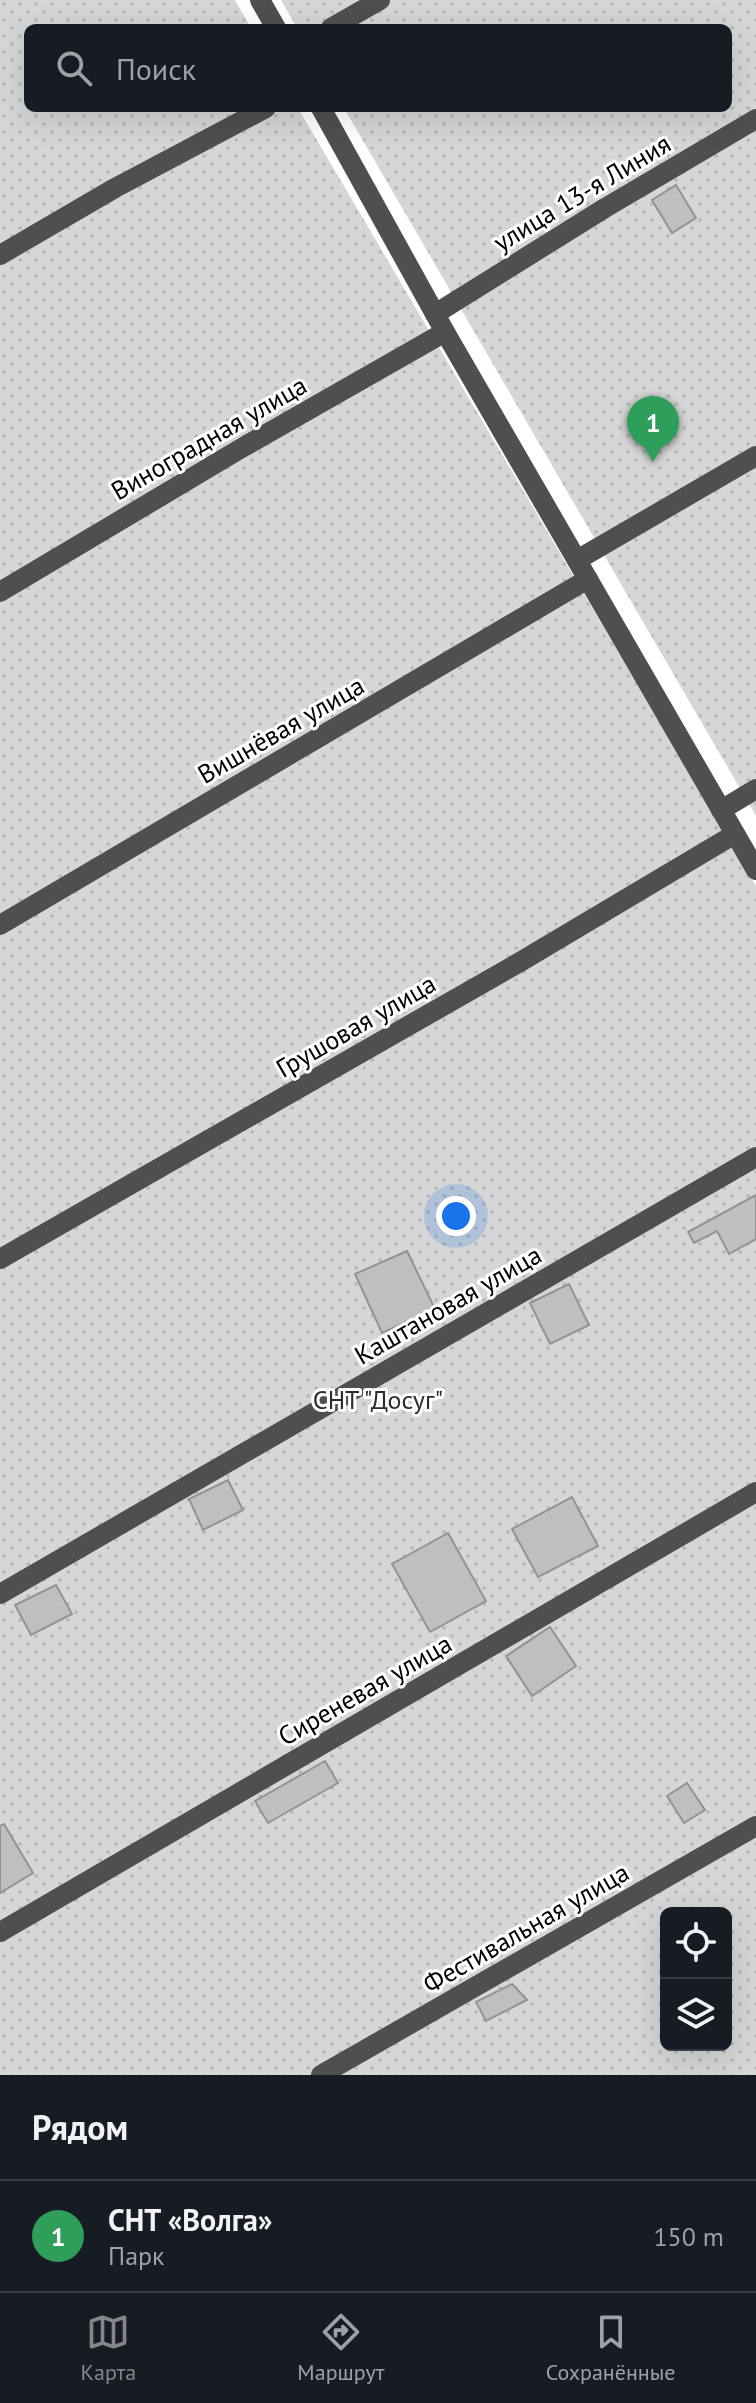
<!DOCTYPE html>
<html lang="ru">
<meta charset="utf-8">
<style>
body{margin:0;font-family:"PT Sans",sans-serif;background:#242831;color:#f1f3f6}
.controls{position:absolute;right:24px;bottom:24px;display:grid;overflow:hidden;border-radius:12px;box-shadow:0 8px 32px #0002}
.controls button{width:72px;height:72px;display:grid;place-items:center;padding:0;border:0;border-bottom:2px solid #363941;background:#171b24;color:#f1f3f6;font:40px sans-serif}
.you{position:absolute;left:456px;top:1216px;width:28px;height:28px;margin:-20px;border:6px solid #fff;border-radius:50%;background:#1a73e8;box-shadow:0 0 0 12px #1a73e833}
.badge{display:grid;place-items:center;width:52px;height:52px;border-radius:50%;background:#858687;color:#fff;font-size:26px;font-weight:700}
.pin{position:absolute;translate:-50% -66px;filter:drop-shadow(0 2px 4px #0008)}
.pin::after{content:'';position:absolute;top:42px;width:28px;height:24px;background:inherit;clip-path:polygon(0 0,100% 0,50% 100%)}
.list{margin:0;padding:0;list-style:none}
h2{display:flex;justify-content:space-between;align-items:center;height:104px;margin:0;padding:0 32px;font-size:34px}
h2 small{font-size:26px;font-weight:400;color:#9ea1a6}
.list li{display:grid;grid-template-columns:52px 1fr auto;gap:24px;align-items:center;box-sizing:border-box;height:112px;padding:0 32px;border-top:2px solid #363941}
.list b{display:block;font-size:30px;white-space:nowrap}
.list p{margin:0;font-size:26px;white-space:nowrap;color:#9ea1a6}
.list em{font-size:26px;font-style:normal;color:#9ea1a6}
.icon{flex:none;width:44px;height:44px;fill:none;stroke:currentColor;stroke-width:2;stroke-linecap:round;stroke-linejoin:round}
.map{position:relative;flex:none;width:756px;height:2075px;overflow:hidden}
.search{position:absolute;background:#171b24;box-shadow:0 8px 32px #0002;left:24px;right:24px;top:24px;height:88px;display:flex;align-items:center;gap:20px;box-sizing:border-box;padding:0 28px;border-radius:12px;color:#9ea1a6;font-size:30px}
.sheet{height:216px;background:#171b24}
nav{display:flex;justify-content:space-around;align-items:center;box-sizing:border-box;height:112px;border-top:2px solid #363941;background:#171b24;font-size:22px;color:#9ea1a6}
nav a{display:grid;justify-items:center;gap:4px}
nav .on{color:#858687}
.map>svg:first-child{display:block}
.grass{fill:url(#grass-dots);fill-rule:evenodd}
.building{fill:#bfbfbf;stroke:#939393;stroke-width:2}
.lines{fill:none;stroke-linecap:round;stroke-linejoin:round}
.minor{stroke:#4f4f4f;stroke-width:20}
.labels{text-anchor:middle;stroke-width:6;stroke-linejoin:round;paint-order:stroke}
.street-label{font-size:26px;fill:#000;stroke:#fff}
.park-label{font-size:26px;fill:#2d2d2d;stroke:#fff}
</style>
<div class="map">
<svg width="756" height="2075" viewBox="0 0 756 2075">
<defs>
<pattern id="grass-dots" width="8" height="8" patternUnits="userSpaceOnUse" patternTransform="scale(2)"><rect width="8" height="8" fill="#d6d6d6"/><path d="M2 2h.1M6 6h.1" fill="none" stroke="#b6b6b6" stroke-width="1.8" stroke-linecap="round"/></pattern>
</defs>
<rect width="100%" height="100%" fill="#fff"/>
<!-- grass -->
<g class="grass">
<path d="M0,0H235L251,28H28V108H298L756,886V2075H0ZM666,1913H726V2045H666Z"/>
<polygon points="281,0 756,0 756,816 344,108 728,108 728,28 297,28"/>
</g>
<!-- building -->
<g class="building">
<polygon points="676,185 696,218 672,233 652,200"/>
<polygon points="756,1195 756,1239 729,1254 717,1231 694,1243 688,1232"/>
<polygon points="407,1251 435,1309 382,1333 355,1274"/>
<polygon points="569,1284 589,1325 550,1344 530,1303"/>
<polygon points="228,1480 243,1510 203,1530 189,1499"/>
<polygon points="572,1497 598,1546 538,1577 512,1529"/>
<polygon points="448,1533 486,1601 430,1632 392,1564"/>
<polygon points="56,1585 72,1614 31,1635 15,1605"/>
<polygon points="550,1627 576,1666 532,1696 506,1656"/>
<polygon points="325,1761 338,1783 268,1823 255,1801"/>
<polygon points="687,1783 705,1810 684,1823 667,1796"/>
<polygon points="4,1824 33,1873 0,1893 0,1826"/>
<polygon points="512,1984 527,2000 486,2021 476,2002"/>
</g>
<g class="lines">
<!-- minor -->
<g class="minor">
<polyline points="260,0 276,28"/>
<polyline points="331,28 380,0"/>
<polyline points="321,108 445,332 756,870"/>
<polyline points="0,255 115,188 266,108"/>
<polyline points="435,314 605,208 756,119"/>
<polyline points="577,560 756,456"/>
<polyline points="0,592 240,449 445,332"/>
<polyline points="721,810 756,789"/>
<polyline points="0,925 588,579"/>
<polyline points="0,1259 520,962 735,834"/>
<polyline points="0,1594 756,1157"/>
<polyline points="0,1932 756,1492"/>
<polyline points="321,2075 756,1826"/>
</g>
</g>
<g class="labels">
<!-- street labels -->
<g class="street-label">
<text transform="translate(582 193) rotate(-31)" y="9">улица 13-я Линия</text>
<text transform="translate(209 438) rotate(-30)" y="9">Виноградная улица</text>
<text transform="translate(281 730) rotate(-30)" y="9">Вишнёвая улица</text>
<text transform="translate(356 1026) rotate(-30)" y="9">Грушовая улица</text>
<text transform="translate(448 1305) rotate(-30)" y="9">Каштановая улица</text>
<text transform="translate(365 1690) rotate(-30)" y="9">Сиреневая улица</text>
<text transform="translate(526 1928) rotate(-30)" y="9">Фестивальная улица</text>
</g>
<!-- park labels -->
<g class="park-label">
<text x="378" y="1409">СНТ "Досуг"</text>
</g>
</g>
</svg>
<div class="controls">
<button><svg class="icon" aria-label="locate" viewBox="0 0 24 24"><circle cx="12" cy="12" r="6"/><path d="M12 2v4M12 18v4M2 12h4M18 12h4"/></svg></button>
<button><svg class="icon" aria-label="layers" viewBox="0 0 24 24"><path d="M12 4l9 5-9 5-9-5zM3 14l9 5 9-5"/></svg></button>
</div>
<div class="you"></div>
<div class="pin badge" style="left:653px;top:462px;background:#2e9e5b">1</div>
<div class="search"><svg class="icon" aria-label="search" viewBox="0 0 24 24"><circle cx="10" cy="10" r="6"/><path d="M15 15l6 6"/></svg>Поиск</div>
</div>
<section class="sheet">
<h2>Рядом<small></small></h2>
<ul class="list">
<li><span class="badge" style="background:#2e9e5b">1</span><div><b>СНТ «Волга»</b><p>Парк</p></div><em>150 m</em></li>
</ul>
</section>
<nav>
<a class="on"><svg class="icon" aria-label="map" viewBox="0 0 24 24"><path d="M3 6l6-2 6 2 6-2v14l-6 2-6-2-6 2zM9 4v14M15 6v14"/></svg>Карта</a>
<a><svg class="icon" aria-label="directions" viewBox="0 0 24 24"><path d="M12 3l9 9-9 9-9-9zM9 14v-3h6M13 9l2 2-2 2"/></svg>Маршрут</a>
<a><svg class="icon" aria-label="saved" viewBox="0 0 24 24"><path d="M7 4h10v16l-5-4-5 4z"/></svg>Сохранённые</a>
</nav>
